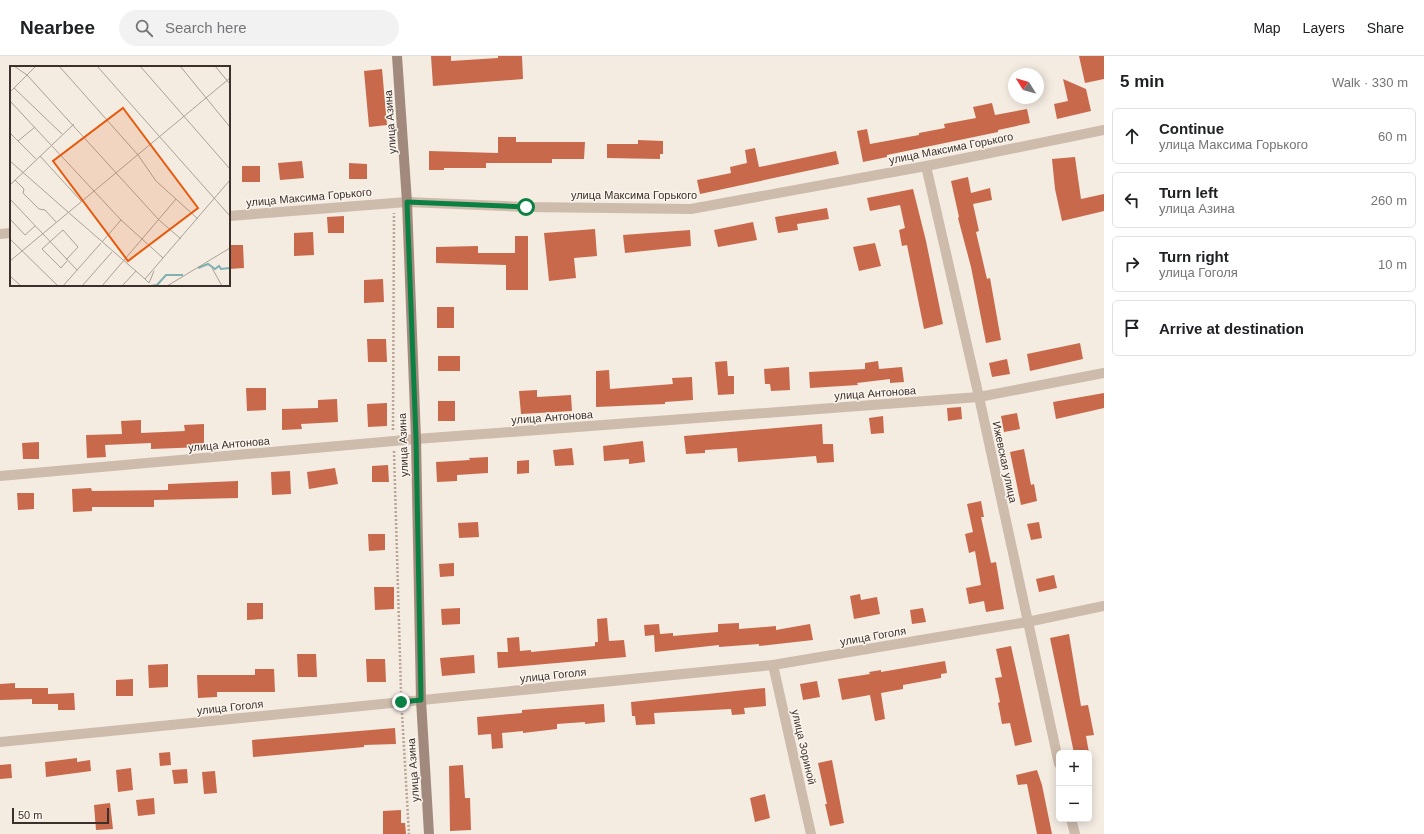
<!DOCTYPE html>
<meta charset="utf-8">
<style>
body{margin:0;font-family:Helvetica,sans-serif;background:#f2f2f2;color:#202124}
.controls{position:absolute;right:12px;bottom:12px;display:grid;overflow:hidden;border-radius:6px;box-shadow:0 2px 10px #0003}
.controls button{width:36px;height:36px;display:grid;place-items:center;padding:0;border:0;border-bottom:1px solid #e0e0e0;background:#fff;color:#202124;font:20px sans-serif}
.compass{position:absolute;left:1008px;top:12px;width:36px;height:36px;border-radius:50%;background:#fff;box-shadow:0 2px 10px #0003;rotate:307deg}
.scale{position:absolute;left:12px;bottom:10px;width:97px;box-sizing:border-box;padding-left:4px;border:2px solid #3b302b;border-top:0;font-size:11px;line-height:14px;white-space:nowrap;color:#3b302b;-webkit-text-stroke:3px #fbf5ee;paint-order:stroke}
.stop{position:absolute;width:12px;height:12px;margin:-9px;border:3px solid #0b8043;border-radius:50%;background:#fff}
.stop.end{background:#0b8043;border-color:#fff;box-shadow:0 1px 4px #0008}
.list{margin:0;padding:0;list-style:none}
h2{display:flex;justify-content:space-between;align-items:center;height:52px;margin:0;padding:0 16px;font-size:17px}
h2 small{font-size:13px;font-weight:400;color:#757577}
.list li{display:grid;grid-template-columns:26px 1fr auto;gap:12px;align-items:center;box-sizing:border-box;height:56px;margin:0 8px 8px;padding:0 8px;border:1px solid #e0e0e0;border-radius:6px}
.list b{display:block;font-size:15px;white-space:nowrap}
.list p{margin:0;font-size:13px;white-space:nowrap;color:#757577}
.list em{font-size:13px;font-style:normal;color:#757577}
.icon{flex:none;width:22px;height:22px;fill:none;stroke:currentColor;stroke-width:2;stroke-linecap:round;stroke-linejoin:round}
.map{position:relative;flex:none;width:1104px;height:778px;overflow:hidden}
header{display:flex;align-items:center;gap:24px;box-sizing:border-box;height:56px;padding:0 20px;background:#fff;border-bottom:1px solid #e0e0e0}
header strong{font-size:19px}
nav{display:flex;gap:22px;margin-inline-start:auto;font-size:14px}
.search{width:280px;height:36px;background:#f2f2f2;display:flex;align-items:center;gap:10px;box-sizing:border-box;padding:0 14px;border-radius:22px;color:#757577;font-size:15px}
main{display:flex}
aside{flex:1;background:#fff}
.map>svg:first-child{display:block}
.building{fill:#c8694b}
.lines{fill:none;stroke-linecap:round;stroke-linejoin:round}
.path{stroke:#b9a596;stroke-width:2.5;stroke-dasharray:2 2;stroke-linecap:butt}
.minor{stroke:#cdbbac;stroke-width:10}
.secondary{stroke:#a18a7d;stroke-width:10}
.route{stroke:#0b8043;stroke-width:5}
.labels{text-anchor:middle;stroke-width:3;stroke-linejoin:round;paint-order:stroke}
.street-label{font-size:11px;fill:#3b302b;stroke:#fbf5ee}
.inset-river{fill:none;stroke:#7fb0b2;stroke-width:2}
.inset-road{fill:none;stroke:#aaa098;stroke-width:1}
.view{fill:#e8590c;fill-opacity:0.15;stroke:#e8590c;stroke-width:2}
.inset-edge{fill:none;stroke:#3b302b;stroke-width:2}
</style>
<header>
<strong>Nearbee</strong>
<div class="search"><svg class="icon" aria-label="search" viewBox="0 0 24 24"><circle cx="10" cy="10" r="6"/><path d="M15 15l6 6"/></svg>Search here</div>
<nav><a>Map</a><a>Layers</a><a>Share</a></nav>
</header>
<main>
<div class="map">
<svg width="1104" height="778" viewBox="0 0 1104 778">
<rect width="100%" height="100%" fill="#f4ebe1"/>
<!-- building -->
<g class="building">
<polygon points="431,0 451,0 451,5 498,2 498,0 522,0 523,23 433,30"/>
<polygon points="1079,0 1104,0 1104,23 1085,27"/>
<polygon points="382,13 387,69 369,71 364,15"/>
<polygon points="1063,23 1086,33 1091,55 1057,63 1054,48 1068,45"/>
<polygon points="992,47 995,59 1027,53 1030,67 998,74 998,76 887,99 887,101 863,106 857,75 867,73 870,88 919,79 919,77 945,72 944,68 976,62 973,51"/>
<polygon points="498,81 516,81 516,86 585,86 584,103 552,103 552,107 486,107 486,112 444,112 444,114 429,114 429,95 498,97"/>
<polygon points="638,84 663,85 663,98 660,98 660,103 607,102 607,88 638,88"/>
<polygon points="755,92 759,111 836,95 839,108 700,138 697,124 731,117 730,111 747,107 745,94"/>
<polygon points="1075,101 1081,143 1104,138 1104,155 1062,165 1055,133 1052,103"/>
<polygon points="302,105 304,122 280,124 278,107"/>
<polygon points="349,107 367,108 367,123 349,123"/>
<rect x="242" y="110" width="18" height="16"/>
<polygon points="968,121 971,137 990,132 992,144 973,148 979,175 976,176 987,223 990,222 1001,284 986,287 971,211 958,162 959,161 951,125"/>
<polygon points="913,133 926,185 943,268 924,273 907,189 902,190 899,174 905,172 900,149 870,155 867,142"/>
<polygon points="827,152 829,163 797,168 798,174 778,177 775,161"/>
<polygon points="344,160 344,177 328,177 327,161"/>
<polygon points="753,166 757,184 718,191 714,174"/>
<polygon points="595,173 597,200 574,202 576,222 549,225 544,177"/>
<polygon points="690,174 691,190 625,197 623,179"/>
<polygon points="313,176 314,199 294,200 294,177"/>
<polygon points="515,180 528,180 528,234 506,234 506,209 436,207 436,191 478,190 478,197 515,197"/>
<polygon points="875,187 881,210 859,215 853,191"/>
<polygon points="229,189 243,189 244,212 229,213"/>
<polygon points="383,223 384,246 364,247 364,224"/>
<rect x="437" y="251" width="17" height="21"/>
<polygon points="367,283 386,283 387,306 368,306"/>
<polygon points="1080,287 1083,303 1030,315 1027,298"/>
<rect x="438" y="300" width="22" height="15"/>
<polygon points="1007,303 1010,318 992,321 989,307"/>
<polygon points="727,305 728,320 734,320 734,338 718,339 715,306"/>
<polygon points="878,305 879,313 902,311 904,326 890,327 890,323 857,327 858,329 810,332 809,316 865,313 865,307"/>
<polygon points="789,311 790,334 771,335 770,328 765,328 764,313"/>
<polygon points="609,314 610,333 673,328 672,322 692,321 693,344 665,346 665,348 596,351 596,315"/>
<polygon points="246,332 266,332 266,354 247,355"/>
<polygon points="537,334 537,341 571,339 572,355 521,358 519,335"/>
<polygon points="1104,337 1104,352 1056,363 1053,346"/>
<polygon points="337,343 338,366 301,368 302,373 282,374 282,353 318,352 318,344"/>
<rect x="438" y="345" width="17" height="20"/>
<polygon points="387,347 387,370 368,371 367,348"/>
<polygon points="961,351 962,363 948,365 947,352"/>
<polygon points="1017,357 1020,373 1004,376 1001,360"/>
<polygon points="883,360 884,377 871,378 869,362"/>
<polygon points="141,364 141,377 185,375 184,369 204,368 204,391 151,393 151,387 105,389 106,401 87,402 86,379 122,378 121,365"/>
<polygon points="822,368 823,388 833,388 834,406 817,407 816,400 738,406 737,392 705,394 705,397 686,398 684,380"/>
<polygon points="643,385 645,406 629,408 629,403 604,405 603,390"/>
<polygon points="39,386 39,403 23,403 22,387"/>
<polygon points="572,392 574,409 555,410 553,394"/>
<polygon points="1024,393 1031,429 1034,428 1037,445 1021,449 1010,396"/>
<polygon points="488,401 488,417 457,419 457,425 437,426 436,406 470,404 469,402"/>
<polygon points="529,404 529,417 517,418 517,405"/>
<polygon points="388,409 389,426 372,426 372,410"/>
<polygon points="335,412 338,428 309,433 307,416"/>
<polygon points="290,415 291,438 272,439 271,416"/>
<polygon points="238,425 238,442 154,444 154,451 92,451 92,455 73,456 72,433 91,432 92,435 168,434 168,428"/>
<polygon points="17,437 34,437 34,453 18,454"/>
<polygon points="981,445 984,461 981,461 991,507 996,506 1004,553 986,556 984,545 969,548 966,532 981,529 975,495 969,497 965,478 973,476 967,448"/>
<polygon points="478,466 479,481 459,482 458,467"/>
<polygon points="1039,466 1042,482 1031,484 1027,468"/>
<polygon points="368,478 385,478 385,494 369,495"/>
<polygon points="454,507 454,520 440,521 439,508"/>
<polygon points="1054,519 1057,532 1039,536 1036,523"/>
<polygon points="374,531 394,531 394,553 375,554"/>
<polygon points="860,538 861,544 877,541 880,558 854,563 850,540"/>
<polygon points="247,547 263,547 263,563 247,564"/>
<polygon points="460,552 460,568 442,569 441,553"/>
<polygon points="923,552 926,566 912,568 910,554"/>
<polygon points="607,562 609,585 624,584 626,601 498,612 497,596 508,596 507,582 519,581 520,595 531,594 531,596 595,590 595,586 598,586 597,563"/>
<polygon points="739,567 739,573 776,570 776,574 810,568 813,584 759,590 759,588 719,591 719,589 655,596 654,579 645,580 644,569 659,568 660,578 673,577 673,580 718,576 718,568"/>
<polygon points="1069,578 1081,650 1088,649 1094,679 1086,680 1089,697 1074,697 1050,582"/>
<polygon points="1011,590 1032,686 1015,690 1010,667 1002,668 998,647 1000,646 995,622 1002,621 996,593"/>
<polygon points="297,598 316,598 317,621 298,621"/>
<polygon points="474,599 475,617 442,620 440,602"/>
<polygon points="366,603 385,603 386,626 367,626"/>
<polygon points="945,605 947,617 941,618 941,622 903,629 903,633 881,637 885,663 875,665 870,639 842,644 838,623 870,618 869,616 881,614 881,616"/>
<polygon points="168,608 168,631 149,632 148,609"/>
<polygon points="255,613 274,613 275,636 217,636 217,641 198,642 197,619 255,619"/>
<polygon points="133,623 133,640 116,640 116,624"/>
<polygon points="817,625 820,641 803,644 800,628"/>
<polygon points="15,627 15,632 48,632 48,638 74,637 75,654 58,654 58,648 32,648 32,643 0,644 0,628"/>
<polygon points="765,632 766,650 744,652 745,658 732,659 731,653 654,657 655,668 636,669 635,660 632,660 631,646"/>
<polygon points="604,648 605,666 585,668 585,666 557,668 557,673 523,677 523,675 502,677 503,692 492,693 491,678 478,679 477,661 522,657 522,654"/>
<polygon points="395,672 396,688 364,689 364,691 253,701 252,684"/>
<polygon points="170,696 171,709 160,710 159,697"/>
<polygon points="77,702 77,706 90,704 91,715 46,721 45,706"/>
<polygon points="832,704 844,767 830,770 825,748 827,748 818,707"/>
<polygon points="11,708 12,722 0,723 0,709"/>
<polygon points="463,709 465,742 470,742 471,774 450,775 449,710"/>
<polygon points="131,712 133,734 118,736 116,714"/>
<polygon points="187,713 188,727 174,728 172,714"/>
<polygon points="1037,714 1042,729 1052,778 1037,778 1027,728 1018,729 1016,719"/>
<polygon points="215,715 217,737 204,738 202,716"/>
<polygon points="765,738 770,762 755,766 750,742"/>
<polygon points="154,742 155,758 138,760 136,744"/>
<polygon points="110,747 113,773 96,774 94,749"/>
<polygon points="401,754 401,767 405,767 406,778 383,778 383,755"/>
</g>
<g class="lines">
<!-- path -->
<g class="path">
<polyline points="393,374 394,157"/>
<polyline points="394,395 401,636"/>
<polyline points="402,657 409,778"/>
</g>
<!-- minor -->
<g class="minor">
<polyline points="926,110 979,341 1059,708"/>
<polyline points="229,160 407,146 525,151 691,153 926,110 1104,74"/>
<polyline points="0,178 11,177"/>
<polyline points="0,420 416,383 979,341 1104,317"/>
<polyline points="773,609 811,778"/>
<polyline points="0,686 773,609 1027,566 1104,550"/>
<polyline points="1071,763 1075,778"/>
</g>
<!-- secondary -->
<polyline class="secondary" points="397,0 407,146 416,383 421,644 429,778"/>
</g>
<g class="lines">
<!-- route -->
<polyline class="route" points="401,646 421,644 416,383 407,146 526,151"/>
</g>
<g class="labels">
<!-- street labels -->
<g class="street-label">
<text transform="translate(390 66) rotate(-94)" y="4">улица Азина</text>
<text transform="translate(951 92) rotate(-11)" y="4">улица Максима Горького</text>
<text x="634" y="143">улица Максима Горького</text>
<text transform="translate(309 141) rotate(-5)" y="4">улица Максима Горького</text>
<text transform="translate(875 337) rotate(-4)" y="4">улица Антонова</text>
<text transform="translate(552 361) rotate(-4)" y="4">улица Антонова</text>
<text transform="translate(229 388) rotate(-5)" y="4">улица Антонова</text>
<text transform="translate(403 389) rotate(-92)" y="4">улица Азина</text>
<text transform="translate(1005 406) rotate(78)" y="4">Ижевская улица</text>
<text transform="translate(873 580) rotate(-10)" y="4">улица Гоголя</text>
<text transform="translate(553 619) rotate(-6)" y="4">улица Гоголя</text>
<text transform="translate(230 651) rotate(-6)" y="4">улица Гоголя</text>
<text transform="translate(804 691) rotate(77)" y="4">улица Зориной</text>
<text transform="translate(413 714) rotate(-94)" y="4">улица Азина</text>
</g>
</g>
<!-- overview -->
<g transform="translate(10 10)">
<rect width="220" height="220" fill="#f4ebe1"/>
<path class="inset-river" d="M188,202L198,198L205,203L209,200L211,203L220,202M141,220L147,219L156,209H173"/>
<path class="inset-road" d="M4,0L17,9L149,154L171,173M49,0L128,89L146,115L188,153M87,0L149,70M130,0L220,103M170,0L220,61M205,0L220,18M4,22L52,68M0,26L26,0M0,35L111,154L153,192M0,67L26,93M149,70L220,150M8,75L25,61M30,90L71,135M0,95L58,146M5,114L14,123L13,127L29,143L35,144L46,156M0,119L64,58M0,133L67,204M58,146L135,213M0,153L15,169L25,160M0,173L48,220M92,176L111,154M56,194L68,181L53,164L32,183L51,202L57,195M0,195L220,12M202,202L212,220M144,205L139,217L135,213L220,114M0,210L11,220M53,220L91,177M72,220L102,186M92,220L166,133M112,220L126,205M157,220L220,182"/>
<path class="view" d="M113,42L188,142L118,195L43,95Z"/>
<rect width="220" height="220" class="inset-edge"/>
</g>
</svg>
<div class="controls">
<button>+</button>
<button>−</button>
</div>
<svg class="compass" viewBox="-18 -18 36 36"><path d="M0-13l5 13h-10z" fill="#e53935"/><path d="M0 13l5-13h-10z" fill="#757577"/></svg>
<div class="scale">50 m</div>
<div class="stop" style="left:526px;top:151px"></div>
<div class="stop end" style="left:401px;top:646px"></div>
</div>
<aside>
<h2>5 min<small>Walk · 330 m</small></h2>
<ul class="list">
<li><svg class="icon" aria-label="ahead" viewBox="0 0 24 24"><path d="M12 20V5M6 11l6-6 6 6"/></svg><div><b>Continue</b><p>улица Максима Горького</p></div><em>60 m</em></li>
<li><svg class="icon" aria-label="left" viewBox="0 0 24 24"><path d="M17 20v-9H6M10 6l-5 5 5 5"/></svg><div><b>Turn left</b><p>улица Азина</p></div><em>260 m</em></li>
<li><svg class="icon" aria-label="right" viewBox="0 0 24 24"><path d="M7 20v-9h11M14 6l5 5-5 5"/></svg><div><b>Turn right</b><p>улица Гоголя</p></div><em>10 m</em></li>
<li><svg class="icon" aria-label="arrive" viewBox="0 0 24 24"><path d="M6 21V4h12l-3 4 3 4H6"/></svg><div><b>Arrive at destination</b></div></li>
</ul>
</aside>
</main>
